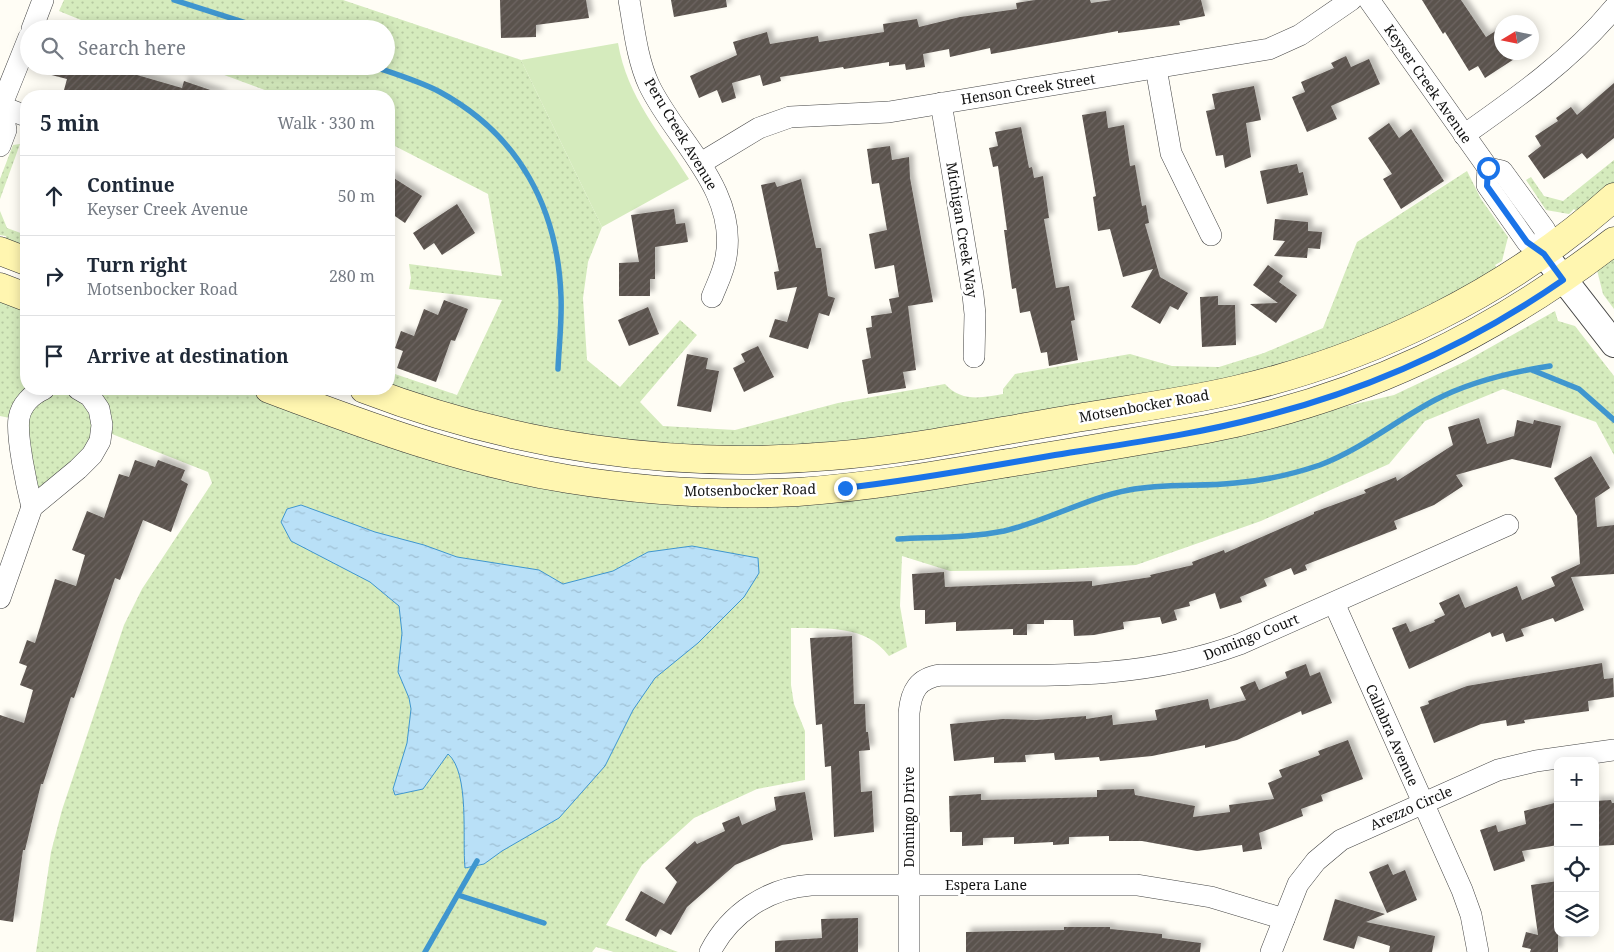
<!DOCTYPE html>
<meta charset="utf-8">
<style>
body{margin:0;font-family:"Noto Serif",serif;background:#f6f6f7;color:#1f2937}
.controls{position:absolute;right:15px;bottom:15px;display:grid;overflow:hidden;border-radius:10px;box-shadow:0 2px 12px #0003}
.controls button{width:45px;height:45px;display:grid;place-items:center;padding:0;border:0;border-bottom:1px solid #e0e1e3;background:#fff;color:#1f2937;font:25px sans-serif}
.compass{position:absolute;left:1494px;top:15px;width:45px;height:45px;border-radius:50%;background:#fff;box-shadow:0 2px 12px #0003;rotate:260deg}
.stop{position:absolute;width:15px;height:15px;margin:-11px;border:4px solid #1a73e8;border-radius:50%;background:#fff}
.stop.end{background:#1a73e8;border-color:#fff;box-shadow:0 1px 5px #0008}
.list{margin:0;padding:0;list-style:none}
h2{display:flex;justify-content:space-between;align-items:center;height:65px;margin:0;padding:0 20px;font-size:21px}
h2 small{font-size:16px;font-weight:400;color:#747a83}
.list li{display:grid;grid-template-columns:32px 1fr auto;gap:15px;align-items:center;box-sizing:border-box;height:80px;padding:0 20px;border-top:1px solid #e0e1e3}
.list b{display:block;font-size:19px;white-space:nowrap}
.list p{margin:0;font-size:16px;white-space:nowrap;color:#747a83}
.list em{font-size:16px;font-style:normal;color:#747a83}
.icon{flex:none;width:28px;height:28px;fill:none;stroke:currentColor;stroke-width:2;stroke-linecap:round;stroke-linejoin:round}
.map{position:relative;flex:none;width:1614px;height:952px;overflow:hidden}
.search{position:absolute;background:#fff;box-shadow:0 2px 12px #0003;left:20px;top:20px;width:375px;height:55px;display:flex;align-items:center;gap:12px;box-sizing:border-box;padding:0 18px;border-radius:28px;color:#747a83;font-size:19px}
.panel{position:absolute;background:#fff;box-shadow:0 2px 12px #0003;left:20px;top:90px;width:375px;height:305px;border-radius:20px}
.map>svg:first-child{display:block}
.grass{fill:url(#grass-dots)}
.park{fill:#d5ebbd}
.water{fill:url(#water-ripples);stroke:#3f96cf}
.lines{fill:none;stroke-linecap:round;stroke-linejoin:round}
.stream{stroke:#3f96cf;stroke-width:5.5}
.building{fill:url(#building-hatch);filter:url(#shadow)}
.minor-casing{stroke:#444;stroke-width:22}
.tertiary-casing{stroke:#444;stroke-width:28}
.secondary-casing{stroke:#333;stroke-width:29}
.minor{stroke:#fff;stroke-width:21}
.tertiary{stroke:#fff;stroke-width:26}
.secondary{stroke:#fff6b0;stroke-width:28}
.route{stroke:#1a73e8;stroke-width:6}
.labels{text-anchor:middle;stroke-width:5;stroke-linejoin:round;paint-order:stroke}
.street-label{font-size:14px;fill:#111;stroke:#fff}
</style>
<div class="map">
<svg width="1614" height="952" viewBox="0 0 1614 952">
<defs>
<pattern id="grass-dots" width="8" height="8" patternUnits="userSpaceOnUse" patternTransform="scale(1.25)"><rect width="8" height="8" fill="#d5ebbd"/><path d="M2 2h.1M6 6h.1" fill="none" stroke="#b6c8a1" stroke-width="1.8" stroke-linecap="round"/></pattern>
<pattern id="water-ripples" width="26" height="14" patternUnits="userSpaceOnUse" patternTransform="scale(1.25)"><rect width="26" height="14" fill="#b9e0f7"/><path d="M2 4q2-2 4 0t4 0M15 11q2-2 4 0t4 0" fill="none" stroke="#9ebfd3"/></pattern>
<pattern id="building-hatch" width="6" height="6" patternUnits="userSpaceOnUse" patternTransform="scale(1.25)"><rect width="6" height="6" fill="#5a524d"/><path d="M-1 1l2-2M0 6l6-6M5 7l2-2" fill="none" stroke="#6d6662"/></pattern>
<filter id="shadow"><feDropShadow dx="4.5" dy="-4.5" stdDeviation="2.5" flood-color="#0004"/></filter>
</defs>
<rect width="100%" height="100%" fill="#fffdf5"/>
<!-- grass -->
<g class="grass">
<path d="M64,0H343L521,60L602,227L588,262L583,298L587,360L620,387L680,320L697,335L640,402L663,426L735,430L838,403L945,384C961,402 982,398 1003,394V389L1015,374L1130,354L1172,366L1219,367L1264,353L1323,328L1357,242L1467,171L1481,199L1508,237L1502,261L1495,265L1498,269L1410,317L1321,353L1225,380L907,436L779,448L650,444L513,423L389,386V372L457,395L502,300L409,289L411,278L409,264L502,276L488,194L389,143V96H281L200,66H386V29H103L59,11Z"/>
<polygon points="20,144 0,199 0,179 13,145"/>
<polygon points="1614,160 1614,184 1578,213 1574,209 1569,214 1546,210 1526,180 1531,177 1544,196 1563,201"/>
<polygon points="0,211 7,228 26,235 26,249 5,242 6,236 0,235"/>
<polygon points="1614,254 1614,309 1603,294 1597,270"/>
<polygon points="0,298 26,308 26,389 10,418 0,416"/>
<path d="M1555,311L1558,321L1575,326L1614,376V455L1596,422L1503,389L1425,421L1389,464L1261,521L1136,565L1048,570L950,571L902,556L900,606L907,647L889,656C865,624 827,629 791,628V685L794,704L805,731V780L757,789L694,818L642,865L606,925L678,952H614L596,947L592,952H36L51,852L62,810L124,625L142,589L212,483L208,472L112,434V425L95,389H240L368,437L666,500L1317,413L1394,395L1466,361Z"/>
<path d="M54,393C76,392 83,404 94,421L88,447L40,488L35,484L27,418C32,407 43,398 54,393Z"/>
</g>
<!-- park -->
<path class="park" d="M618,43C627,97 661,134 689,179L602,227L521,60Z"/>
<!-- water -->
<path class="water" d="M301,505L375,532L424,545L457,557L539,570L563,584L613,571L648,552L692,546L758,558L759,573L744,597L698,643L655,678L633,710L605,766L559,818L502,851L484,864L465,868C462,839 470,773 448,754L423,789L395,795L393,789L407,743L411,709L409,698L398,672L402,633L399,606L370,582L291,541L281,522L287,509Z"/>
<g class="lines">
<!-- stream -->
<g class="stream">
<polyline points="174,0 265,29"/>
<path d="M372,66C395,74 419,81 440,92C519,135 558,208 561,297C562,321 559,345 558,369"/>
<polyline points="1532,370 1579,389 1614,420"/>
<path d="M898,539C933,537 969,538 1004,531C1047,521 1086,498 1129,490C1164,483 1200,487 1235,483C1263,481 1293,474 1320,465C1362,449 1395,421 1435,400C1471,381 1511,372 1550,366"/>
<polyline points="458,895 544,923"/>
<polyline points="425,952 477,861"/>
</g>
</g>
<!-- building -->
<g class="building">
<polygon points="500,0 586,0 589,18 536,25 536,37 501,38"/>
<polygon points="671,0 726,0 727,7 674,17"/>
<polygon points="1035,0 1090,0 1091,3 1112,0 1201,0 1205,16 1179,21 1180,25 1118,33 1118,31 991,54 990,48 950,57 949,49 923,54 925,67 906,70 905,64 889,66 889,62 844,69 843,67 780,77 781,81 763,86 760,75 732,83 736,98 722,103 717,90 699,98 690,76 737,55 733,42 767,32 770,44 818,36 819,42 884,32 883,24 917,19 919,27 960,17 1017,9 1016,3"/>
<polygon points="1422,0 1461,0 1486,37 1502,27 1502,52 1525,52 1485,78 1478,66 1469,71 1445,32 1443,34"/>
<polygon points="1346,56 1351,67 1369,59 1380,84 1331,106 1337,119 1307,132 1292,97 1305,92 1301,82 1334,68 1331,63"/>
<polygon points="37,66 106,66 182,88 184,81 222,94 222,96 104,96 86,92 85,95 64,90 67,79 36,71"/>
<polygon points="1614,83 1614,138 1587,159 1582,153 1544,179 1528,156 1541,146 1535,136 1558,121 1556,118 1571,107 1577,115"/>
<polygon points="1254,86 1261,120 1246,123 1251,157 1225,168 1223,155 1216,156 1206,111 1215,109 1212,94"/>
<polygon points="1106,111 1108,128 1124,125 1130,166 1135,165 1142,206 1146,205 1149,223 1145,224 1160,277 1188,293 1178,310 1170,306 1160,324 1131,307 1153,269 1123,277 1110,229 1098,231 1093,197 1096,196 1082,115"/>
<polygon points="1389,123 1399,138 1411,129 1444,181 1401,209 1383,179 1392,174 1368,138"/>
<polygon points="1021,127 1029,168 1032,167 1034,178 1043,176 1049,218 1044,219 1056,288 1069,286 1075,320 1071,321 1078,360 1049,366 1047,352 1041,353 1030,311 1020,313 1016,288 1012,289 1004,230 1007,230 998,166 993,167 989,148 998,146 995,132"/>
<polygon points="890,146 892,160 909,157 910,178 933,302 908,306 916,370 903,372 906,388 868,394 862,360 871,358 866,328 872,327 871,316 892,313 889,299 899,297 894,265 875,269 869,234 887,230 879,183 872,184 867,149"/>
<polygon points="1297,164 1299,173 1303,172 1308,195 1267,204 1260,171"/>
<polygon points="389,175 422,196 405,223 389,212"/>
<polygon points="801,179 816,248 821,248 828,296 835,298 829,316 819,313 808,349 769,337 775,319 787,322 797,287 777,290 774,272 779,271 761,185 775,182 777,187"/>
<polygon points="457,204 475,233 442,255 434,243 424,250 413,233"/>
<polygon points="674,209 676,224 685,223 688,242 655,247 655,279 650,279 650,296 619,296 619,263 639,262 631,215"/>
<polygon points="1275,219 1308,222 1308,231 1322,232 1320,249 1308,248 1307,258 1274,256 1285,241 1273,240"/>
<polygon points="1268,265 1283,276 1279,282 1297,295 1276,323 1250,304 1278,303 1253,285"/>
<polygon points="1218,296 1218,305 1235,305 1236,345 1202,347 1200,297"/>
<polygon points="444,300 468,309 455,341 451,340 436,382 397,368 403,351 395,348 401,331 414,336 424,309 438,315"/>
<polygon points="648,307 659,334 629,346 618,320"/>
<polygon points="758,346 774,377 744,392 733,368 745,362 741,354"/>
<polygon points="687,354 708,358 706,369 719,371 711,412 677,406"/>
<polygon points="1479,418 1487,444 1514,436 1517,420 1533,424 1534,420 1561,426 1551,468 1512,459 1456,475 1463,486 1434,505 1394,521 1397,529 1305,565 1307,570 1294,575 1291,568 1264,579 1267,586 1240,597 1242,602 1220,609 1215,593 1189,602 1190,606 1174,610 1177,620 1162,624 1160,617 1123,622 1124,629 1094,635 1074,636 1073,620 1044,620 1044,624 1027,624 1027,635 1013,635 1013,629 956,631 956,622 925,624 925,610 914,610 912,574 944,572 945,587 1092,581 1092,586 1151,577 1150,575 1193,565 1192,562 1224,550 1225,553 1314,514 1314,512 1366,493 1364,490 1396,477 1397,481 1453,445 1448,427"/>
<polygon points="1591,456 1610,488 1595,498 1597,527 1614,525 1614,574 1571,577 1584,610 1555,622 1553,618 1521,629 1524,636 1506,642 1503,633 1492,637 1490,632 1409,669 1392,628 1406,623 1410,632 1435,622 1434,620 1445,615 1439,603 1459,594 1465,608 1517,586 1522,600 1555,586 1551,577 1580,564 1577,516 1554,478"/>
<polygon points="135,460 155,467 158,460 185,470 181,480 188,484 171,532 143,520 120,580 115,578 74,698 71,697 43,784 41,784 25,850 23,850 13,922 0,920 0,715 24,723 33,690 20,685 27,666 19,663 27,640 35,643 55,579 76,586 85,555 72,550 87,511 104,518 119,474 129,477"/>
<polygon points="852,636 854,704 865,704 866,732 868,732 870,750 859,751 861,792 872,791 874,832 834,837 831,766 825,767 822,724 816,725 810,638"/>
<polygon points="1602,663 1604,679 1613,678 1614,697 1588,701 1589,711 1524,720 1525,723 1507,726 1506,720 1481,724 1434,743 1420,707 1429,704 1428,701 1467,686"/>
<polygon points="1306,664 1310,676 1320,672 1332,703 1302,715 1301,711 1237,740 1205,748 1205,745 1152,756 1100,761 1099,757 1055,760 1054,753 1025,755 1026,762 994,763 994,757 954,761 950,724 1003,719 1036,720 1086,716 1086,719 1112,715 1113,725 1157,720 1155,710 1208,699 1210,709 1246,700 1240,687 1255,681 1259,690 1287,678 1285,672"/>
<polygon points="1348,740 1363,779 1321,795 1323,801 1301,809 1303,816 1259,833 1262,849 1243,852 1242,845 1197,851 1142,841 1109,841 1109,836 1069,837 1069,844 1053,845 1053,842 1014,844 1014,837 983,838 983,845 962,846 962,832 950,832 949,796 981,794 981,800 1097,797 1097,790 1134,789 1135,795 1195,806 1193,817 1230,812 1229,805 1274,799 1268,783 1282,777 1279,770 1320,755 1318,751"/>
<polygon points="805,792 813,840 782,845 735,865 687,907 671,935 660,929 656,937 625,920 641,891 664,904 677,882 665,868 695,841 697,844 725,831 722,823 739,816 742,825 776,810 774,797"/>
<polygon points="1611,800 1612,803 1614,803 1614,845 1595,846 1595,801"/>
<polygon points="1558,802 1558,845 1522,851 1525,861 1494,871 1480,830 1496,825 1498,832 1526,824 1524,811"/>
<polygon points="1388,864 1393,875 1405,870 1417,900 1387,913 1369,872"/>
<polygon points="1558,881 1558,952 1530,952 1531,949 1522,947 1526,932 1538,935 1531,885"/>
<polygon points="1335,899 1385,914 1366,922 1435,936 1432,952 1389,952 1390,946 1358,936 1354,949 1323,940"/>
<polygon points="858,918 858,952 775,952 775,941 822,938 821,919"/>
<polygon points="1064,927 1110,927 1110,929 1162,934 1162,938 1201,943 1200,952 966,952 966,932 1064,930"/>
</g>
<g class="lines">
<defs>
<g id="minor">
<path d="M629,0C634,28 637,59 649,85C675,140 738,189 726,257C724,271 717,284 712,297"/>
<polyline points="1369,0 1488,168 1502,171 1545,230 1544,254"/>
<polyline points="32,29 43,0"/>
<polyline points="1156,68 1171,153 1211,235"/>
<polyline points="941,103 973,295 975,314 974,357"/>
<polyline points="0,106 26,116"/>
<polyline points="0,109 29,37"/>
<path d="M1464,135C1518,97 1572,59 1614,8"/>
<polyline points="0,146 6,130 2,107"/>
<polyline points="701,163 759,128 790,117 889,112 1269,49 1300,35 1351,0"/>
<polyline points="1488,168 1487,185 1527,242 1544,254"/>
<path d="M32,507C27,487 16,437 19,418C21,405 32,394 44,389"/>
<polyline points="0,598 32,507 78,469 92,455 100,441 102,425 99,409 90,396 78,389"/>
<polyline points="1334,603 1462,890 1471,915 1478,952"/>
<path d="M710,952C730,913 768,888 811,885H1137L1211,897L1284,919"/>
<path d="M909,952V713C911,691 918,678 941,675C1046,675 1139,681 1240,644L1508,525"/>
<polyline points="1271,952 1298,884 1316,861 1341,840 1498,770 1536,761 1614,750"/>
</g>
<polyline id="tertiary" points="1544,254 1614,344"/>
<g id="secondary">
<polyline points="0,251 26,261"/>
<polyline points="0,287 26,297"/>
<path d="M269,389C367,426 464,462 568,479C643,491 722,496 798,492C869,487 938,475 1008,463C1074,452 1141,441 1207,429C1361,399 1491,336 1614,241"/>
<path d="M364,389C513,446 672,470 831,456C910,450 988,433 1066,420C1122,410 1179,403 1235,390C1373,358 1508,292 1614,197"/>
</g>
</defs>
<!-- minor casing -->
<use href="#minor" class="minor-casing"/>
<!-- tertiary casing -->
<use href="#tertiary" class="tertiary-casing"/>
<!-- secondary casing -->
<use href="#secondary" class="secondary-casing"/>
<!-- minor -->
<use href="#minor" class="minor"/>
<!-- tertiary -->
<use href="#tertiary" class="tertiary"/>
<!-- secondary -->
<use href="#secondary" class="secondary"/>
</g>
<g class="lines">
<!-- route -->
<path class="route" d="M845,488C916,480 985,467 1055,455C1124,444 1193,435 1261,417C1368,390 1472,343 1563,280L1544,254L1527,242L1487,186L1488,168"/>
</g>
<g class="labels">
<!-- street labels -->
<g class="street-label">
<text transform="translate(1428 84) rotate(55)" y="5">Keyser Creek Avenue</text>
<text transform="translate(1028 89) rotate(-9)" y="5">Henson Creek Street</text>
<text transform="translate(681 134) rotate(59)" y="5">Peru Creek Avenue</text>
<text transform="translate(962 230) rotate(81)" y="5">Michigan Creek Way</text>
<text transform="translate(1144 406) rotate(-10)" y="5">Motsenbocker Road</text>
<text transform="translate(750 490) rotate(-1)" y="5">Motsenbocker Road</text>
<text transform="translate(1251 637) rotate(-22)" y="5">Domingo Court</text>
<text transform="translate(1392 735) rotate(66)" y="5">Callabra Avenue</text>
<text transform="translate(1411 808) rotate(-24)" y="5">Arezzo Circle</text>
<text transform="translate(909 817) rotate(-90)" y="5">Domingo Drive</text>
<text x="986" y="890">Espera Lane</text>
</g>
</g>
</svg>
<div class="controls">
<button>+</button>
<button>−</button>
<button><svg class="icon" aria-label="locate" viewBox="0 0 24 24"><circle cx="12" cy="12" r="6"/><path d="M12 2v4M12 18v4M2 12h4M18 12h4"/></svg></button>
<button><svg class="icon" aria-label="layers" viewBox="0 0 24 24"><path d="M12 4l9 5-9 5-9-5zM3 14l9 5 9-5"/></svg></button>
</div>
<svg class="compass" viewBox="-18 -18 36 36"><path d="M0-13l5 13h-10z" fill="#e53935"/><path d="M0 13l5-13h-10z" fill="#747a83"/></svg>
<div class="stop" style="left:1488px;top:168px"></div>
<div class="stop end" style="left:845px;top:488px"></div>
<div class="search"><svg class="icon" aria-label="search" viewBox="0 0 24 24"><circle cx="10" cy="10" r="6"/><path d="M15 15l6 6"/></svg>Search here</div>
<section class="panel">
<h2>5 min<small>Walk · 330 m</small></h2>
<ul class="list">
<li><svg class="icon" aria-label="ahead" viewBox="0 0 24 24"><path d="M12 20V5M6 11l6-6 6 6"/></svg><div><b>Continue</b><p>Keyser Creek Avenue</p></div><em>50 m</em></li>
<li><svg class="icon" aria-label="right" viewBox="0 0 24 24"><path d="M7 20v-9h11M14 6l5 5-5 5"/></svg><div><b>Turn right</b><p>Motsenbocker Road</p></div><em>280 m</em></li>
<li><svg class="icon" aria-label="arrive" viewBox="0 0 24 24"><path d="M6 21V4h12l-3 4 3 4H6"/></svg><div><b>Arrive at destination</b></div></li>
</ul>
</section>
</div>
